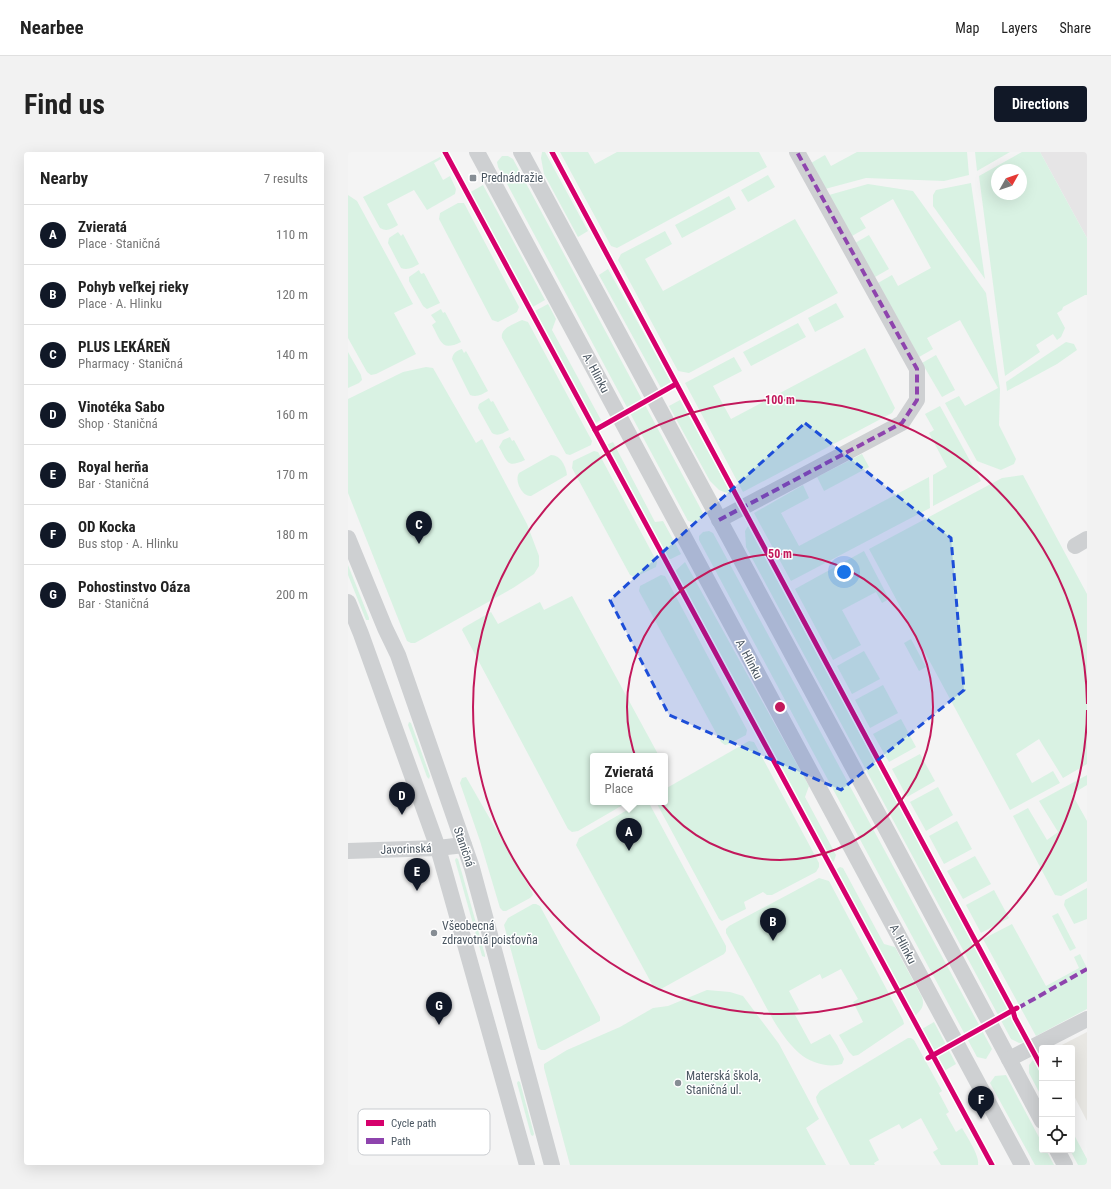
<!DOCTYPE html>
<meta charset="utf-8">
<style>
body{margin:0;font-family:"Roboto Condensed",sans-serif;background:#f2f2f2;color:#222}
.controls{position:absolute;right:12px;bottom:12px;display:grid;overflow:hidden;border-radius:4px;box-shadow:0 4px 16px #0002}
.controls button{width:36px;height:36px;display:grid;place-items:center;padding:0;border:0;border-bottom:1px solid #e0e0e0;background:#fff;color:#222;font:20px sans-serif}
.compass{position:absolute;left:643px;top:12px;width:36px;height:36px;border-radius:50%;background:#fff;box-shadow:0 4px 16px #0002;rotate:50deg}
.you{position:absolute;left:496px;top:420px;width:14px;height:14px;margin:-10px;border:3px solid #fff;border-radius:50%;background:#1a73e8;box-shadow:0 0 0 6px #1a73e833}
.badge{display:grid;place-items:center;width:26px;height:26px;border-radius:50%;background:#111827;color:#fff;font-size:13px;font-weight:700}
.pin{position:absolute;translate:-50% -33px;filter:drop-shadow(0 1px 2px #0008)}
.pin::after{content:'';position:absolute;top:21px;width:14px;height:12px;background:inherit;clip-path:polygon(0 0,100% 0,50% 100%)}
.popup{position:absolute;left:242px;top:601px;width:78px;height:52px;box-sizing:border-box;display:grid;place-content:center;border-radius:4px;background:#fff;filter:drop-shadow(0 1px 3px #0005);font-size:13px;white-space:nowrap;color:#767676}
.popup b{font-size:15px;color:#222}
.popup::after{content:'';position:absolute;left:50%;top:100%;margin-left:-8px;border:8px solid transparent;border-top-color:#fff}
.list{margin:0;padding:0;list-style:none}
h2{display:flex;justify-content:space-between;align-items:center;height:52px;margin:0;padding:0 16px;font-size:17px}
h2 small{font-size:13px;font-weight:400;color:#767676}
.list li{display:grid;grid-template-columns:26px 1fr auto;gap:12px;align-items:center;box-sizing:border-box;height:60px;padding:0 16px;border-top:1px solid #e0e0e0}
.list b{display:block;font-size:15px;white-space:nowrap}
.list p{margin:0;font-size:13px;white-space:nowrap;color:#767676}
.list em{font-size:13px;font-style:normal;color:#767676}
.icon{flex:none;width:22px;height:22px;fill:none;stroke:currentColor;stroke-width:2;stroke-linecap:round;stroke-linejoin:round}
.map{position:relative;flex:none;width:739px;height:1013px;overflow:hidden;border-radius:4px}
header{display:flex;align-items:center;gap:24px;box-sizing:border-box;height:56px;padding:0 20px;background:#fff;border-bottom:1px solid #e0e0e0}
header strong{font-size:19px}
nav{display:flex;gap:22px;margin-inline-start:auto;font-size:14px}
.intro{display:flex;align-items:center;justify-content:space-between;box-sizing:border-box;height:96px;padding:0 24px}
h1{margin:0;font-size:28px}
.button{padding:10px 18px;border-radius:4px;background:#111827;color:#fff;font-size:14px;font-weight:700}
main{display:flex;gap:24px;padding:0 24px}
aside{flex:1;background:#fff;border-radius:4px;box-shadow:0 4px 16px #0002}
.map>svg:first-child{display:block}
.commercial{fill:#e8e7e3}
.education{fill:#e6e5e6}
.green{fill:#d9f2e3;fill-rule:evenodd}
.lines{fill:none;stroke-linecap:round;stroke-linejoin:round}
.street{stroke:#ced0d2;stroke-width:16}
.quiet{stroke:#8e44ad;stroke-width:4;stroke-dasharray:8 4;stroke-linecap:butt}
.cycleway-casing{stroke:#fff;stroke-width:8}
.cycleway{stroke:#d6006c;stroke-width:5}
.marked{fill:#1d4ed8;fill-opacity:0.2;stroke:#1d4ed8;stroke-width:3;stroke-dasharray:8 5;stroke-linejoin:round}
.ring{fill:none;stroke:#c2185b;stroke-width:2}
.poi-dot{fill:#868d94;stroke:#fff;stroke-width:1.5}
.labels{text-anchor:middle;stroke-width:3;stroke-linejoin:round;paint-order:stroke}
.poi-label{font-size:12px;fill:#4a5661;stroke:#fff;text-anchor:start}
.street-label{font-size:12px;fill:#4a5661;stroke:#fff}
.key{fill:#fff;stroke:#c9ccd0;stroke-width:1}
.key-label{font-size:11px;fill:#4a5661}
.centre{fill:#c2185b;stroke:#fff;stroke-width:2}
.ring-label{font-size:12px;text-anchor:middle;font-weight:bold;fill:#c2185b;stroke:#fff;stroke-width:3;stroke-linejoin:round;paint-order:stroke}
</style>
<header>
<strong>Nearbee</strong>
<nav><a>Map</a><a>Layers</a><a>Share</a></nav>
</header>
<div class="intro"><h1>Find us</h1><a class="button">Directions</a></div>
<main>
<aside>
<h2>Nearby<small>7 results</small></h2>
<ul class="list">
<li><span class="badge">A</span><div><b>Zvieratá</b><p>Place · Staničná</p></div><em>110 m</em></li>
<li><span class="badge">B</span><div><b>Pohyb veľkej rieky</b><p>Place · A. Hlinku</p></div><em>120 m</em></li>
<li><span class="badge">C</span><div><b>PLUS LEKÁREŇ</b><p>Pharmacy · Staničná</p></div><em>140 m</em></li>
<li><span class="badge">D</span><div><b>Vinotéka Sabo</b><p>Shop · Staničná</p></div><em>160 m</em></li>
<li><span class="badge">E</span><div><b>Royal herňa</b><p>Bar · Staničná</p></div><em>170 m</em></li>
<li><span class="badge">F</span><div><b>OD Kocka</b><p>Bus stop · A. Hlinku</p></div><em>180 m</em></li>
<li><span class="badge">G</span><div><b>Pohostinstvo Oáza</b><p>Bar · Staničná</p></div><em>200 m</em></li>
</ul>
</aside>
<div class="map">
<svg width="739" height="1013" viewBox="0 0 739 1013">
<rect width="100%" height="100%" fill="#f4f4f4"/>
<!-- commercial -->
<polygon class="commercial" points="739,880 739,969 724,940 724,896 708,896"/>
<!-- education -->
<polygon class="education" points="692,0 739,0 739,86"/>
<!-- green -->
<g class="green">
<polygon points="194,0 197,0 240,79 230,85 196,22 193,6"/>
<polygon points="212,0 240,0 247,12 269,0 411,0 419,15 269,96 263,94"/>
<polygon points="509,0 619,0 621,23 596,29 518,26 477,37 463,11 477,3 483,14"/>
<polygon points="627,0 662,0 629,19"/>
<path d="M674,0H692L739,86V143H737L715,155L714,158L709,161L717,176L713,185L709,188L705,182L688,193L692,200L657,224L631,24ZM649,18H673V42H649Z"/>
<path d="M154,4H160L165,7L355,361C352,369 348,372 340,369L150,15L149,10Z"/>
<path d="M92,5L93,7L86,11L95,28L102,24L108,37L107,42L79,58L66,38L39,52L50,73C43,77 39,80 32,76L15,45Z"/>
<polygon points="420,23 427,35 400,50 393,38"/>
<polygon points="623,31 637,127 585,54 585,43 588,38"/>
<polygon points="520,32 565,39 638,141 652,237 651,273 668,307 666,312 653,318 629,309 597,251 611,244 617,254 650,236 612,168 579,186 585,197 571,205 530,131 544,123 550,134 583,116 545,47 512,66 518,76 504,84 481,43"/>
<polygon points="135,33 197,148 183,156 121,41"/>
<polygon points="0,43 9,49 65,152 46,161 68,202 28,222 23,223 19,220 0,186"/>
<polygon points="381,44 388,57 334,86 327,73"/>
<polygon points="110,51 116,51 171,155 169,160 150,170 144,168 91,67 92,61"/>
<polygon points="447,67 490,141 341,221 330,219 270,108 273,102 317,79 324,92 297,107 315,139"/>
<path d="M50,80L53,84L55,82L71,112C65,115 60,119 53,116L40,91L41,86Z"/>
<polygon points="521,83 541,117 527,125 507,91"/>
<polygon points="260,117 323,230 313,236 251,123"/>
<polygon points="71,118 73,122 76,121 92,151 79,157 75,154 61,129 61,125"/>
<polygon points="488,151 496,165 467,180 460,166"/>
<polygon points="200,152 208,167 204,178 253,268 246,272 185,160"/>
<path d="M93,157L95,161L97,160L113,190C93,200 93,189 84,173L88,170L83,163Z"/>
<path d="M174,168L180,170L244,289L243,293L222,303L218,302L154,186C152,176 166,172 174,168Z"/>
<polygon points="450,171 458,185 403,214 395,200"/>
<polygon points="718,190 726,192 729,198 709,212 659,239 658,230"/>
<polygon points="517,196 547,256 544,261 395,340 337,231 386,205 394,219 365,234 383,267"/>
<path d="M114,197L116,201L118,199L140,239C134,242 129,246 122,243L104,207C105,201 108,199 114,197Z"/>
<polygon points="0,200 13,223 14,228 11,231 0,236"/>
<polygon points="588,203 607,238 594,245 574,211"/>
<polygon points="78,215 85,216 128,291 134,287 179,372 191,404 191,414 186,422 165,436 67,491 63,491 59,489 0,341 0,247 55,220"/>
<path d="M141,246L143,250L145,249L161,278C155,281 150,285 144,281L130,256L131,252Z"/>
<polygon points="332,248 384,343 371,338 362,329 321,254"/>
<polygon points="592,254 633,329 585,354 585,323 599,315 581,281 586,278 577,262"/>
<path d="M162,285L164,289L166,288L177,308C159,316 160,311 151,295L155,288Z"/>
<polygon points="265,290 307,370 315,369 333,402 323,407 318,406 258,293"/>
<polygon points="246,299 250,300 309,410 308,415 287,425 282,423 224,316 225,309"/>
<polygon points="514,302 521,315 476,339 469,325"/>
<path d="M203,303C213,303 218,315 219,323L183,344C174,345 166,328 171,321Z"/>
<polygon points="675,323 739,442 739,612 715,626 691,587 668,602 684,631 705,619 712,631 662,658 521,397 654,326"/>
<polygon points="581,325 582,356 443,429 406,361 455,333 461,346 433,361 451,394"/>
<polygon points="400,374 436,441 678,890 671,891 663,887 398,395 397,379"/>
<polygon points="361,379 365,381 644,897 638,907 629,905 351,388 351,384 355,380"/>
<polygon points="516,399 541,447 534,451 528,440 494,458 513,493 485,508 447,437"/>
<polygon points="337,410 461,634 457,645 488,703 486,709 484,711 482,710 325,421"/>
<polygon points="0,413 21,466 21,468 18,468 0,423"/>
<polygon points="313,423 317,424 399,578 398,583 381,592 377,593 373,590 291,439 292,434"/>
<polygon points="224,444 311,604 245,604 245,650 280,650 230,679 224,680 220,677 114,478 115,476 143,460 150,472 192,450 196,458"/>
<polygon points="563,487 578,515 571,519 556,491"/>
<polygon points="516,499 532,527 504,542 489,514"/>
<polygon points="535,533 550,561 522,576 507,548"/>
<polygon points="553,567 568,595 541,610 525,582"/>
<polygon points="61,570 63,571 82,624 81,627 79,625 60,573"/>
<polygon points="401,589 406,590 471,711 471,715 468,720 424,743 419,743 415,740 396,750 398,757 374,769 371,767 308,650 317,650 317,637"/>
<polygon points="572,602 587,629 559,645 544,617"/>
<polygon points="739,623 739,633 724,642 739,669 739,729 713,744 707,743 665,664 680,656 699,688 710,680 691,649"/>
<polygon points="118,625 184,740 185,743 182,746 158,759 155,759 152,756 132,689 112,631 114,626"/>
<polygon points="590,635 605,663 578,679 562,650"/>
<polygon points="293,650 301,651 378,794 378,799 376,802 313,837 308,837 305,834 228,693 231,686"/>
<polygon points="609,669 624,697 596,712 581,684"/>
<polygon points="627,704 643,732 615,747 599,719"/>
<polygon points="108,706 110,707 137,803 137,805 134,804 107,708"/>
<path d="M492,715L495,716L536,792L547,795L574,845C577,854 573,858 567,864L489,720V717Z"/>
<path d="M471,726L481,729L555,868L556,872L510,903L505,904L501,900L491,883L515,870L505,850L510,847L493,817L474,827L472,822L441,839L451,858L446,861L463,892L482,882L489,893L496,907L494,912C481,916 462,911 451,901C433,885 422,862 410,840C400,821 389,801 378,781V777L381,774Z"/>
<polygon points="739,736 739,767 726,772 716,753 717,748"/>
<polygon points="646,738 661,766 633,781 618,753"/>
<polygon points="185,752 188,752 192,754 252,865 252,869 250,870 197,898 193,898 190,896 156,773 160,766"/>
<polygon points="710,761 728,796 722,799 704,764"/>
<polygon points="664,772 698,834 731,816 726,805 732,802 739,816 739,857 688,884 635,787"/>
<polygon points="359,838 382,840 395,844 431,892 471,967 458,976 478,1013 222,1013 196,916 196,912 219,898 272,875 305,856 320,854"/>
<polygon points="586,870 608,912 596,919 574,877"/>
<path d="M560,886H563L566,888L594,939L591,941L601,960L598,962L608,980L614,976C619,985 632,1004 630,1013H593L585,1000L590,997L573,966L554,977L551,972L521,988L531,1008L526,1011L527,1013H502L469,950L468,945L472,939Z"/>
<polygon points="685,908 694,923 694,938 691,940 681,921 681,913"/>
<polygon points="658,923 694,991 694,998 698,998 706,1013 687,1013 642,931 647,924"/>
<polygon points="170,929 172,930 186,982 185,984 183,983 169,931"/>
<polygon points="724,979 739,1007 739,1013 730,1013 722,998 724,998"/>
</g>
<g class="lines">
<!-- street -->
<g class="street">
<polyline points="129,0 674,1013"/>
<polyline points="173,0 542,684 694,969"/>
<polyline points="371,368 554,271 569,248 569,217 449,0"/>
<polyline points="0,386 37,476 50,503 124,716 204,1013"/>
<polyline points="727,394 739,387"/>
<polyline points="0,450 13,482 90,696 179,1013"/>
<polyline points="0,699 90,696 116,693"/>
<polyline points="661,907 739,867"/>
<polyline points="709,998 717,1013"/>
</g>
<!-- quiet -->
<g class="quiet">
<polyline points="371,368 554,271 569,248 569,217 449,0"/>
<polyline points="670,856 739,817"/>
</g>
<defs>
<g id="cycleway">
<polyline points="97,0 644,1013"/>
<polyline points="204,0 665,859 667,866 694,916"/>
<polyline points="247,278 328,232"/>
<polyline points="580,906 669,856"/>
</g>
</defs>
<!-- cycleway casing -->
<use href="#cycleway" class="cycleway-casing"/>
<!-- cycleway -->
<use href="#cycleway" class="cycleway"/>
</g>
<!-- marked area -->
<path class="marked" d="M457,271L603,386L616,538L493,638L321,563L262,448Z"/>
<!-- distance rings -->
<g class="ring">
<circle cx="432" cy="555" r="153"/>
<path d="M739 558A307 307 0 1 1 739 552"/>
</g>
<!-- markers -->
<g class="poi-dot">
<rect x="121" y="22" width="8" height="8" rx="2"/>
<circle cx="86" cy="781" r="4"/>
<circle cx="330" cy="931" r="4"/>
</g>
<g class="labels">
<!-- poi labels -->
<g class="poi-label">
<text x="133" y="30">Prednádražie</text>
<text x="94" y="778">Všeobecná<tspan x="94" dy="14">zdravotná poisťovňa</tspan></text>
<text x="338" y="928">Materská škola,<tspan x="338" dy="14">Staničná ul.</tspan></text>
</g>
<!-- street labels -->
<g class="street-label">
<text transform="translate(248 221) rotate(62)" y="4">A. Hlinku</text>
<text transform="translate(401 507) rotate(62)" y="4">A. Hlinku</text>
<text transform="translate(116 695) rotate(71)" y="4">Staničná</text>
<text transform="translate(58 697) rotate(-2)" y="4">Javorinská</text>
<text transform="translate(555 792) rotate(62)" y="4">A. Hlinku</text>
</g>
</g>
<!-- legend -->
<rect x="10" y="957" width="132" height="46" rx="6" class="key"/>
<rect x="18" y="968" width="18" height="6" fill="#d6006c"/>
<rect x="18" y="986" width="18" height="6" fill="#8e44ad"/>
<g class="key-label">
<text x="43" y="975">Cycle path</text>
<text x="43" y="993">Path</text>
</g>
<circle cx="432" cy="555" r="6" class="centre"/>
<g class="ring-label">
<text x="432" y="252">100 m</text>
<text x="432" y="406">50 m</text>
</g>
</svg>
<div class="controls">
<button>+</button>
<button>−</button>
<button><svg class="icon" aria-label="locate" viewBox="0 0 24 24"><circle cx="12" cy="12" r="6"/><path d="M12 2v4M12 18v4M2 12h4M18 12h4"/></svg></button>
</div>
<svg class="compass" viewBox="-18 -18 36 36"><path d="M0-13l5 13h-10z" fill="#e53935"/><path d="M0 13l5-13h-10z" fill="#767676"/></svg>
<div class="you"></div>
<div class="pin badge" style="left:281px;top:699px">A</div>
<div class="popup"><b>Zvieratá</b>Place</div>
<div class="pin badge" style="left:425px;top:789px">B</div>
<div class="pin badge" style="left:71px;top:392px">C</div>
<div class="pin badge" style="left:54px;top:663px">D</div>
<div class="pin badge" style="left:69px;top:739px">E</div>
<div class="pin badge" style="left:633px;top:967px">F</div>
<div class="pin badge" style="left:91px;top:873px">G</div>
</div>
</main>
